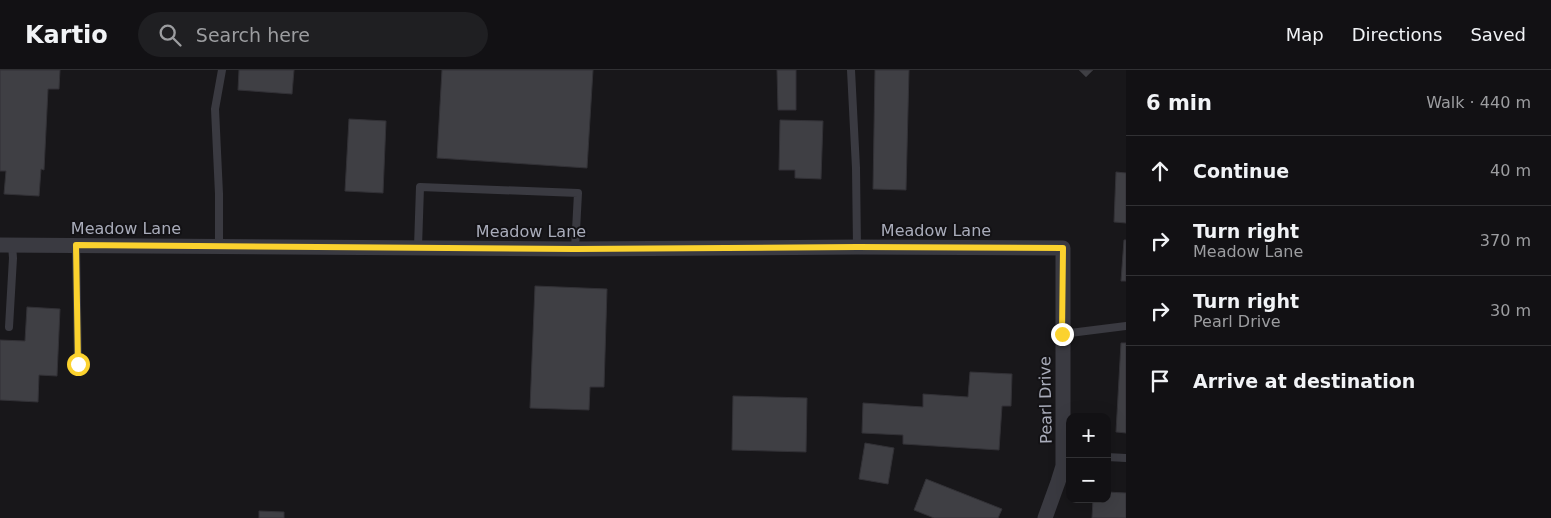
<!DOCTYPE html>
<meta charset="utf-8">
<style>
body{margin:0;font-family:"DejaVu Sans",sans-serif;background:#1f1f22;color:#f1f3f6}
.controls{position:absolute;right:15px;bottom:15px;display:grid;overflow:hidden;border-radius:10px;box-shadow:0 5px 20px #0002}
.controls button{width:45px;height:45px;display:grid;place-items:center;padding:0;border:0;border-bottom:1px solid #313134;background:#121114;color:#f1f3f6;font:25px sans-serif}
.stop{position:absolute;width:15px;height:15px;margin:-11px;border:4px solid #fbd22e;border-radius:50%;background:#fff}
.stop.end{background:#fbd22e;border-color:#fff;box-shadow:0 1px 5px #0008}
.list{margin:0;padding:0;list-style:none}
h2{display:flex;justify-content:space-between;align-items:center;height:65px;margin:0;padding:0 20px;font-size:21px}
h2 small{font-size:16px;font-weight:400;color:#9c9da0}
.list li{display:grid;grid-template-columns:32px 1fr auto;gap:15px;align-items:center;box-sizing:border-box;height:70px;padding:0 20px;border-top:1px solid #313134}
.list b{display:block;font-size:19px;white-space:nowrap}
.list p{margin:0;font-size:16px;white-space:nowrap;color:#9c9da0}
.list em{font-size:16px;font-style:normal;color:#9c9da0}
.icon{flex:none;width:28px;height:28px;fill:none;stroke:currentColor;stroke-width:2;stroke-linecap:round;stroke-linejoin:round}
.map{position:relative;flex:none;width:1126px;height:448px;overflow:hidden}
header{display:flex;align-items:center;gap:30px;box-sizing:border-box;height:70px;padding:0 25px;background:#121114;border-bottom:1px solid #313134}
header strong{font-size:24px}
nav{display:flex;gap:28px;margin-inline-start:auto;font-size:18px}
.search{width:350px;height:45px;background:#1f1f22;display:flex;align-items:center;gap:12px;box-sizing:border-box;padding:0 18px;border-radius:28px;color:#9c9da0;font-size:19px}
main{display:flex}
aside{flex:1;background:#121114}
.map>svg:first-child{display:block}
.building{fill:#3f3f44;stroke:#323136}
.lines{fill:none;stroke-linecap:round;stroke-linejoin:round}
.lane{stroke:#3a3a41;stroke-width:8}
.street{stroke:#3a3a41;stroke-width:15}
.route{stroke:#fbd22e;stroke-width:6}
.labels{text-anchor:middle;stroke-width:4;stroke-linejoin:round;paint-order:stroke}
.street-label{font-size:16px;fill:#a9acba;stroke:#131215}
</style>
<header>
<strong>Kartio</strong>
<div class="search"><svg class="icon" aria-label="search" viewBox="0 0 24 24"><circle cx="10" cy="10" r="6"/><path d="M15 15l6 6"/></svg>Search here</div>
<nav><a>Map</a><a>Directions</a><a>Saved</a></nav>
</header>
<main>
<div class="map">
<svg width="1126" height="448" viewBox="0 0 1126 448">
<rect width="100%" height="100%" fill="#18171a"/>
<!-- building -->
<g class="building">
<polygon points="0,0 60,0 59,19 48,19 44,100 41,99 39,126 4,124 6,101 0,101"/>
<polygon points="239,0 294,0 292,24 238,20"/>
<polygon points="442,0 593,0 587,98 437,88"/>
<polygon points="777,0 796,0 796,40 778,40"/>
<polygon points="875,0 909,0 906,120 873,119"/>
<polygon points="1079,0 1093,0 1086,7"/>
<polygon points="349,49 386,51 383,123 345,121"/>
<polygon points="780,50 823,51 821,109 795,108 795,100 779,100"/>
<polygon points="1116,102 1126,103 1126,153 1114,152"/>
<polygon points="1124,170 1126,170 1126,211 1121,211"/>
<polygon points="535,216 607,219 604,317 590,317 589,340 530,338"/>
<polygon points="27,237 60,239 57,306 39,305 38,332 0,330 0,270 25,271"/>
<polygon points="1121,273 1126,273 1126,363 1116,362"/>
<polygon points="970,302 1012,304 1011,336 1002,336 999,380 903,374 903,365 862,363 863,333 923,337 923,324 968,327"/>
<polygon points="733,326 807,328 806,382 732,380"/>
<polygon points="865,373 894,378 888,414 859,409"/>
<polygon points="926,409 1002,439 998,448 934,448 914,440"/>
<polygon points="1107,422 1126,423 1126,448 1092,448 1093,429 1107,429"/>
<polygon points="259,441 284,442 284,448 259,448"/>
</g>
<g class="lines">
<!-- lane -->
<g class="lane">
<polyline points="851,0 856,98 857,177"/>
<polyline points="76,175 78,294"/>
<polyline points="219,176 219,124 215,39 222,0"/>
<polyline points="418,177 420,117 578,123 575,179"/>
<polyline points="9,257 13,188 12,175"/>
<polyline points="1062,264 1126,256"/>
<polyline points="1107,387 1126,388"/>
</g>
<!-- street -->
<polyline class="street" points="0,175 575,179 857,177 1063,178 1063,396 1058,412 1045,448"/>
</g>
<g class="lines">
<!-- route -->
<polyline class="route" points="78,294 76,175 575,179 857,177 1063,178 1062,264"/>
</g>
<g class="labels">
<!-- street labels -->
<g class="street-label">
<text x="126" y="164">Meadow Lane</text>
<text x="936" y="166">Meadow Lane</text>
<text x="531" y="167">Meadow Lane</text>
<text transform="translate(1045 330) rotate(-91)" y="6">Pearl Drive</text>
</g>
</g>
</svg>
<div class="controls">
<button>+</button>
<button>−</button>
</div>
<div class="stop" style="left:78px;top:294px"></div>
<div class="stop end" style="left:1062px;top:264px"></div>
</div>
<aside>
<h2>6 min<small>Walk · 440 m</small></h2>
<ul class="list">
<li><svg class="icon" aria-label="ahead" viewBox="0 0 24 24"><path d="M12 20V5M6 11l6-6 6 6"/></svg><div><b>Continue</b></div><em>40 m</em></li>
<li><svg class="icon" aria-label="right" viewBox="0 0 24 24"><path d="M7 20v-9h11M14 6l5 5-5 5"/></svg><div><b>Turn right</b><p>Meadow Lane</p></div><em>370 m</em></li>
<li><svg class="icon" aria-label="right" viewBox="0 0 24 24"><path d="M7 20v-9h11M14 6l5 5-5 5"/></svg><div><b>Turn right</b><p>Pearl Drive</p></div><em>30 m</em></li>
<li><svg class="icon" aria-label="arrive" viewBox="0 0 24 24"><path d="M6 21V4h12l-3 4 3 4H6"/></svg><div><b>Arrive at destination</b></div></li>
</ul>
</aside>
</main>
